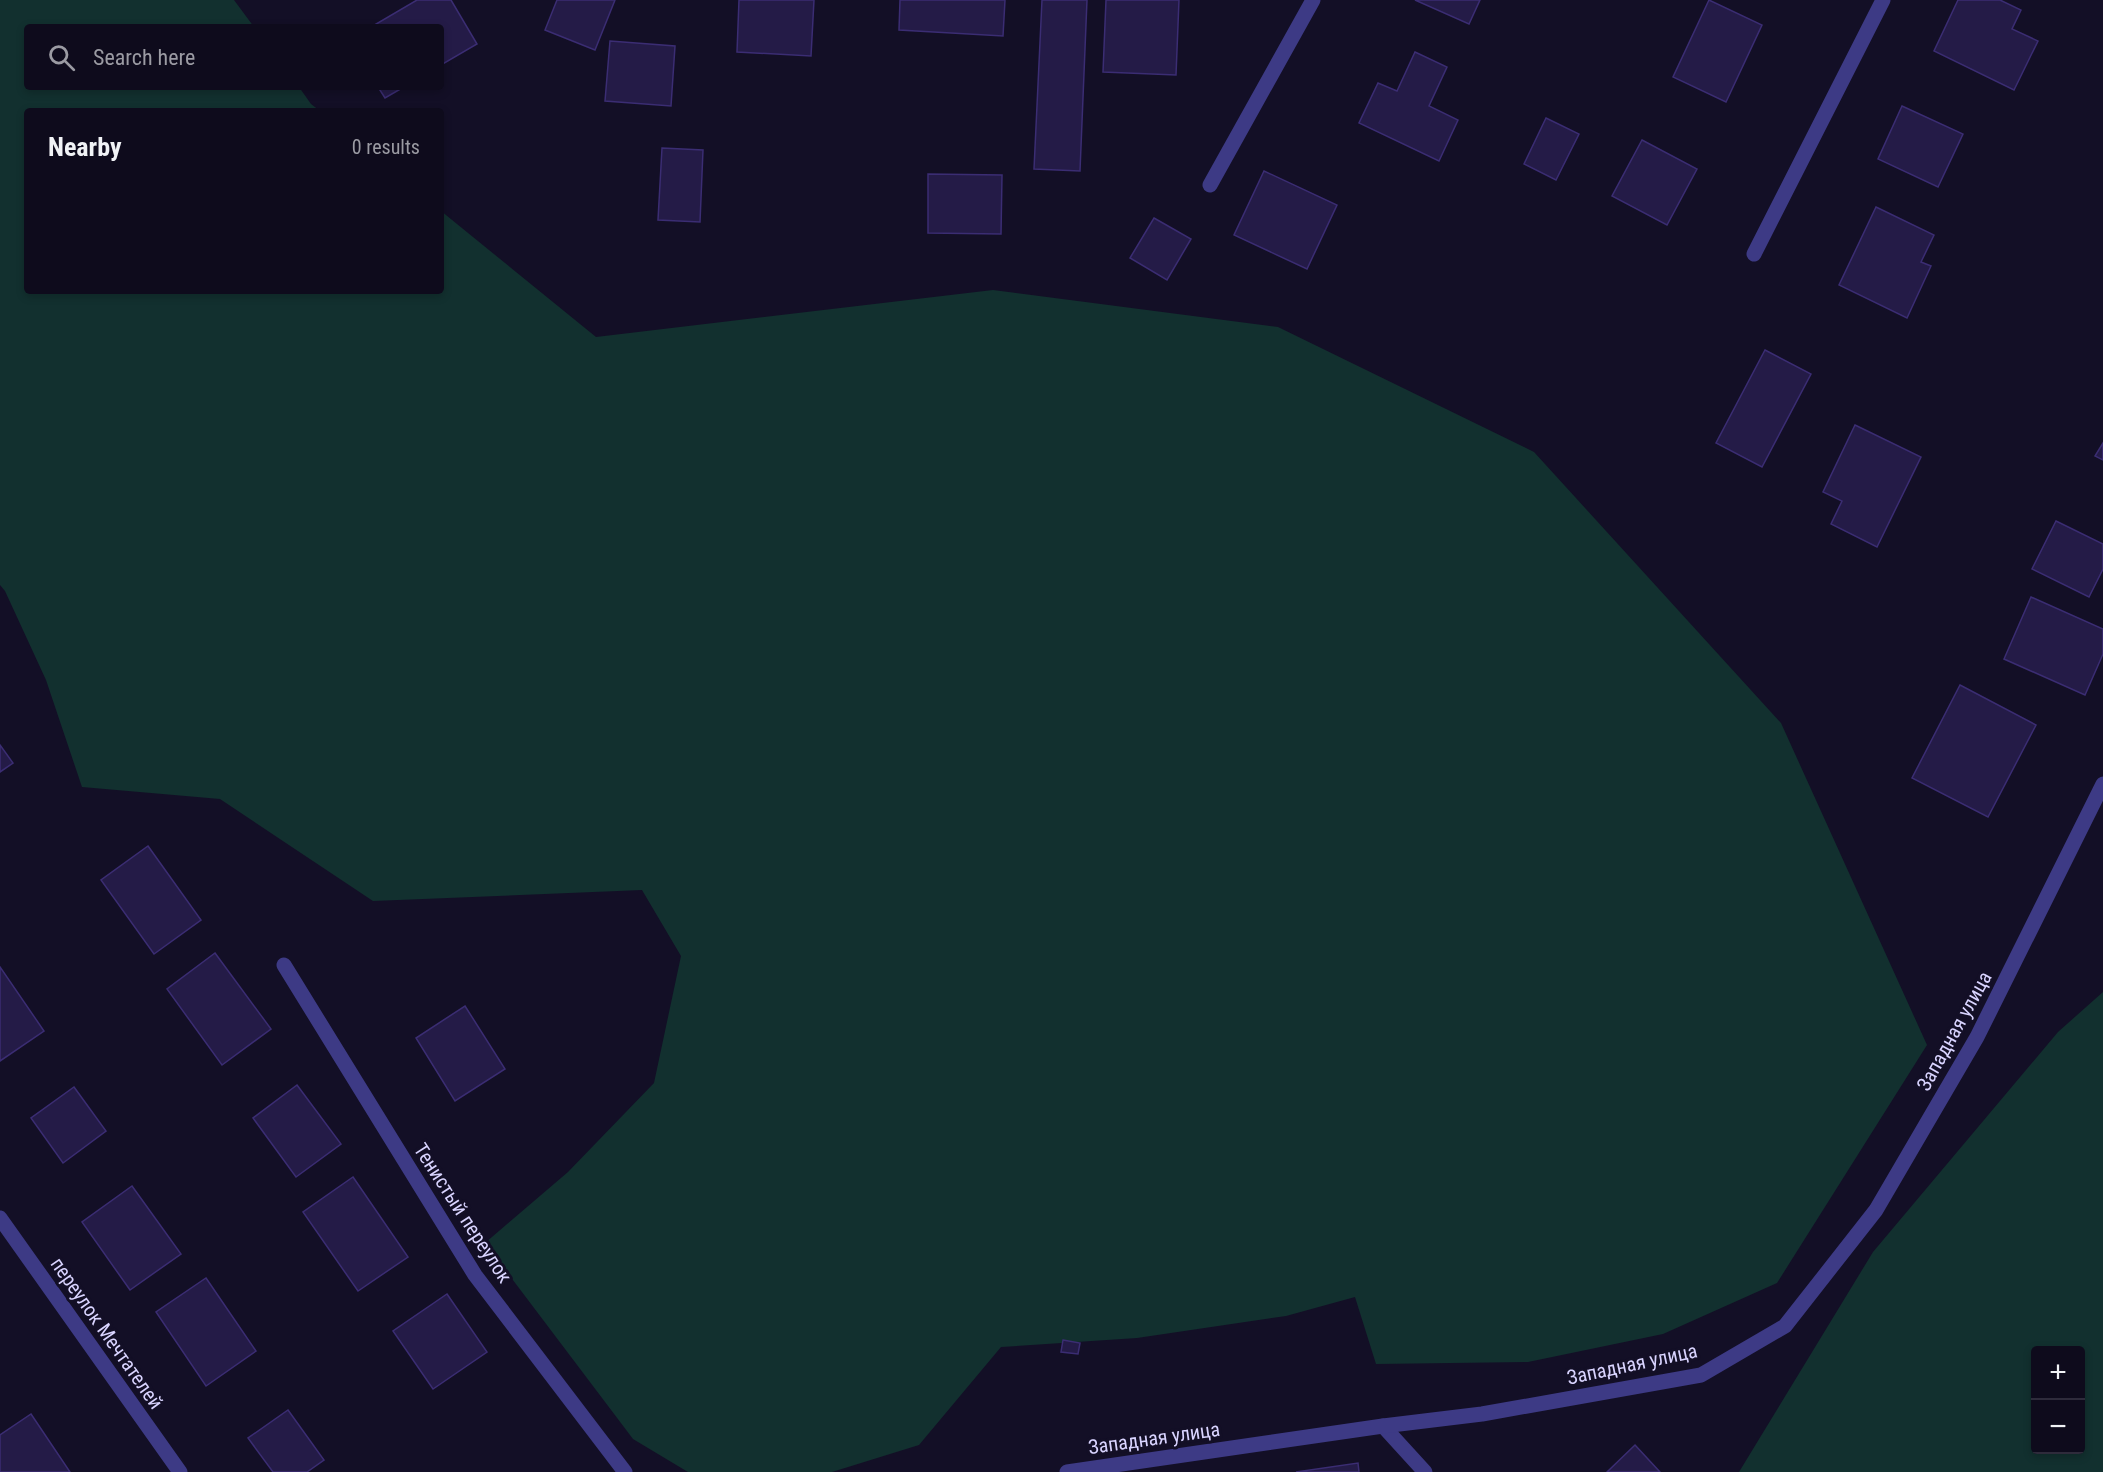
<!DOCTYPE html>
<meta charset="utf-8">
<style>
body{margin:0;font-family:"Roboto Condensed",sans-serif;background:#1c1929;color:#f1f3f6}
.controls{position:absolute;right:18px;bottom:18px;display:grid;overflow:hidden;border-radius:6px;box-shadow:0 3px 9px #0003}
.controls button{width:54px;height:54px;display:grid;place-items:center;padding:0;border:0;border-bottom:2px solid #2e2b3b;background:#0e0b1c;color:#f1f3f6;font:30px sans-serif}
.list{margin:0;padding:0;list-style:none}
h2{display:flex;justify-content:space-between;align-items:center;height:78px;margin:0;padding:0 24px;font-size:26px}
h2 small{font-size:20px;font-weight:400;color:#9b9ba3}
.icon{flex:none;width:33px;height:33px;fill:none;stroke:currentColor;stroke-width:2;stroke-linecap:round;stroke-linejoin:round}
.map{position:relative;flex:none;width:2103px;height:1472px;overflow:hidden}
.search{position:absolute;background:#0e0b1c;box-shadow:0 3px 9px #0003;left:24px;top:24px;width:420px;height:66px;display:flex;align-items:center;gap:15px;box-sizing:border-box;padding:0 21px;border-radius:6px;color:#9b9ba3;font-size:22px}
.panel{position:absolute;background:#0e0b1c;box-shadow:0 3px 9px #0003;left:24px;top:108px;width:420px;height:186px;border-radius:6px}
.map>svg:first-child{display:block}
.green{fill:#12302f;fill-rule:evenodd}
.building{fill:#241b47;stroke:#3b2d73;stroke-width:1.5}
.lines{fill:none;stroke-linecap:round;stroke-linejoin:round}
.service{stroke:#3d3a85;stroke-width:15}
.minor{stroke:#3d3a85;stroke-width:15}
.labels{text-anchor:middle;stroke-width:6;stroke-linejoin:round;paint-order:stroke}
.street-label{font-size:20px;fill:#d9d4ff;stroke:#130f26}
</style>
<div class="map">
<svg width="2103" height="1472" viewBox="0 0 2103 1472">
<rect width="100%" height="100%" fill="#130f26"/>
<!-- green -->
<g class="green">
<polygon points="0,0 234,0 254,27 27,27 27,87 299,87 311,104 320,111 27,111 27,291 441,291 441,211 596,337 993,290 1278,327 1534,452 1781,723 1927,1045 1777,1283 1663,1334 1528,1362 1376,1364 1355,1297 1286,1316 1137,1338 1001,1347 919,1445 832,1472 688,1472 633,1439 485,1243 568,1172 654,1083 681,956 642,890 373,901 220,799 82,787 46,680 5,591 0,585"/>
<path d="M2103,992V1472H1739L1873,1252L2058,1032ZM2036,1350H2080V1450H2036Z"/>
</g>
<!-- building -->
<g class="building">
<polygon points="417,0 451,0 477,44 441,65 441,27 371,27"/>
<polygon points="557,0 615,0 595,50 545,30"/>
<polygon points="739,0 814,0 811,56 737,52"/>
<polygon points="900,0 1005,0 1003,36 899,30"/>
<polygon points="1042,0 1087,0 1080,171 1034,169"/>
<polygon points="1106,0 1179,0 1176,75 1103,72"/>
<polygon points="1415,0 1480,0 1469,24"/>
<polygon points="1709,0 1762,25 1726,102 1673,77"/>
<polygon points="1958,0 2000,0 2021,10 2012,29 2038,41 2014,90 1934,51"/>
<polygon points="610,41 675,46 671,106 605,101"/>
<polygon points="1415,52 1447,67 1429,106 1458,120 1439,161 1359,123 1378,83 1397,91"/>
<polygon points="378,87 404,87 385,98"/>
<polygon points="1902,106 1963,134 1938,187 1878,159"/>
<polygon points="1546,118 1579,134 1556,180 1524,164"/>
<polygon points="1642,140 1697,169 1667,225 1612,196"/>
<polygon points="662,148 703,150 700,222 658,220"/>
<polygon points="1264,171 1337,205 1307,269 1234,235"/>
<polygon points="928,174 1002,175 1001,234 928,233"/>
<polygon points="1876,207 1934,235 1921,262 1931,266 1907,318 1839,285"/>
<polygon points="1154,218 1191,239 1167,280 1130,258"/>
<polygon points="1765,350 1811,374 1762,467 1716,443"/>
<polygon points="1855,425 1921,457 1877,547 1831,524 1842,501 1823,492"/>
<polygon points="2103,443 2103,460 2095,456"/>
<polygon points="2056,521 2103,544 2103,569 2089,597 2032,569"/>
<polygon points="2031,597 2103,629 2103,654 2085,695 2004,659"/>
<polygon points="1960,685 2036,725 1988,817 1912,778"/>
<polygon points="0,745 13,763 0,772"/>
<polygon points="148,846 201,920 154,954 101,880"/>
<polygon points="215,953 271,1029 222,1065 167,989"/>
<polygon points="0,967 44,1031 0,1061"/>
<polygon points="465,1006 505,1069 455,1101 416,1038"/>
<polygon points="297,1085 341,1144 296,1177 253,1118"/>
<polygon points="74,1087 106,1131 63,1163 31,1118"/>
<polygon points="353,1177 408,1257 358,1291 303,1212"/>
<polygon points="132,1186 181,1254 130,1290 82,1222"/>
<polygon points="206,1278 256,1351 206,1386 156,1312"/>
<polygon points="447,1294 487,1352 433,1389 393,1331"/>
<polygon points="1063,1340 1080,1343 1078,1354 1061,1352"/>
<polygon points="288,1410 324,1460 307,1472 273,1472 248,1438"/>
<polygon points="31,1414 70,1472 0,1472 0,1435"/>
<polygon points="1635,1445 1660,1472 1607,1472"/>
<polygon points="1358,1463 1359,1472 1296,1472"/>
</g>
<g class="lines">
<!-- service -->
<g class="service">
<polyline points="1210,185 1313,0"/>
<polyline points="1754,254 1883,0"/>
</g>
<!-- minor -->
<g class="minor">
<polyline points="284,965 475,1275 625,1472"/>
<polyline points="0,1218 180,1472"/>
<polyline points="1383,1426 1425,1472"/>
<polyline points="1067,1472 1383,1426 1482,1414 1701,1375 1785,1326 1876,1210 1977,1037 2103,784"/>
</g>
</g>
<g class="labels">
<!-- street labels -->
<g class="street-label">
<text transform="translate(1954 1031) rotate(-61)" y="7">Западная улица</text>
<text transform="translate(463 1213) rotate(57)" y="7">Тенистый переулок</text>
<text transform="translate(107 1333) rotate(55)" y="7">переулок Мечтателей</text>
<text transform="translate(1632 1364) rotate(-12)" y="7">Западная улица</text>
<text transform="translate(1154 1438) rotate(-8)" y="7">Западная улица</text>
</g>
</g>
</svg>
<div class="controls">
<button>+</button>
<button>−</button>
</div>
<div class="search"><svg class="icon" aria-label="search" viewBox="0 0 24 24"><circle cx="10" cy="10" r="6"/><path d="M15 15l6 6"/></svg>Search here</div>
<section class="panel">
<h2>Nearby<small>0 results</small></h2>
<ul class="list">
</ul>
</section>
</div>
